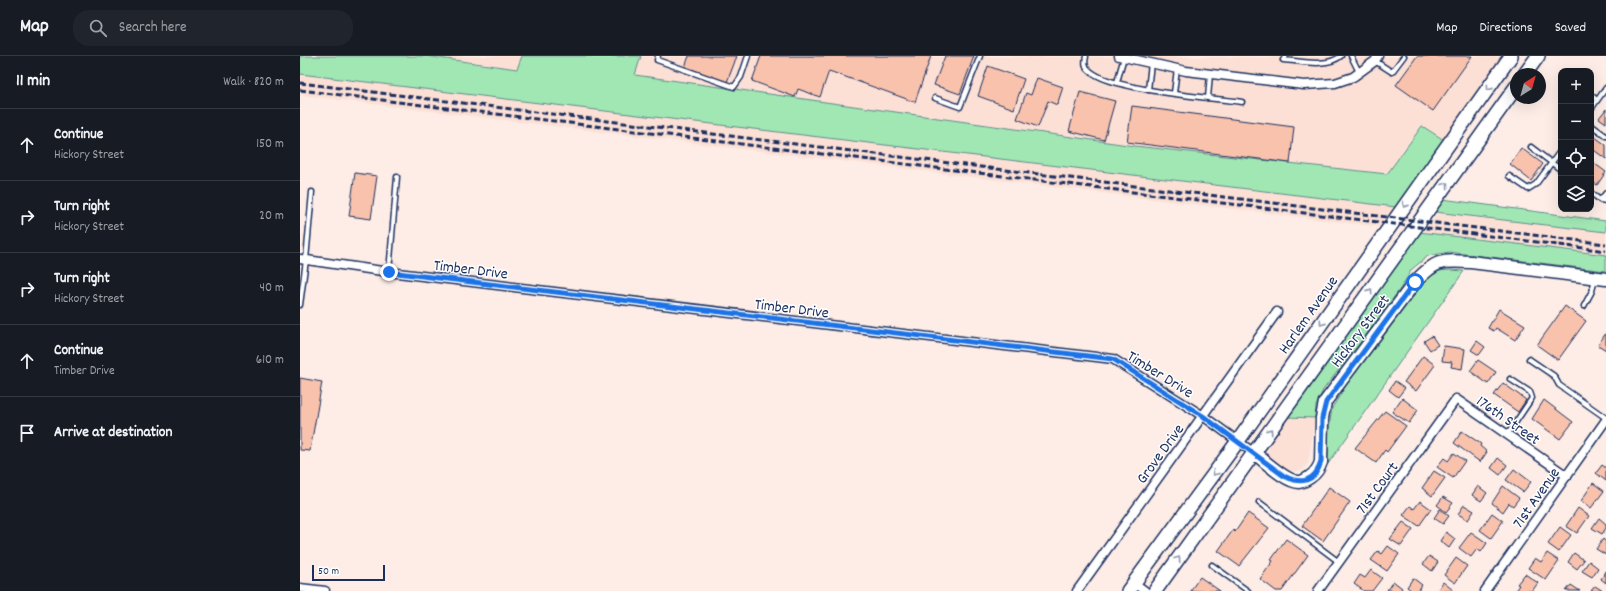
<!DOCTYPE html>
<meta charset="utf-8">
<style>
body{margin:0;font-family:Dekko,sans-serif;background:#20242c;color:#f1f3f6}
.controls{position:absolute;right:12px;top:12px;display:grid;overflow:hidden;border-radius:8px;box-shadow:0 4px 16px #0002}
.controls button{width:36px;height:36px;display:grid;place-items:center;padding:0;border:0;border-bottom:1px solid #363941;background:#171b24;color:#f1f3f6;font:20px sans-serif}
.compass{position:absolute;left:1210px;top:12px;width:36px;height:36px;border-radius:50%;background:#171b24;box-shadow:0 4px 16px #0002;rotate:37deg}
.scale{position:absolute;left:12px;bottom:10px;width:73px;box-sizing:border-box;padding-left:4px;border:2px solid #1b2f5e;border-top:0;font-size:11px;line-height:14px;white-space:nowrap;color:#1b2f5e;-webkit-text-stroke:3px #fff;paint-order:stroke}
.stop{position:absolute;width:12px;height:12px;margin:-9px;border:3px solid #1a73e8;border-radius:50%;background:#fff}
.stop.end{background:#1a73e8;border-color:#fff;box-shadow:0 1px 4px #0008}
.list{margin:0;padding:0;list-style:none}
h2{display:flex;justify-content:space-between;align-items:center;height:52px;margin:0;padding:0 16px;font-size:17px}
h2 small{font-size:13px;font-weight:400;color:#9ea1a6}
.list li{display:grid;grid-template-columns:26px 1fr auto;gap:12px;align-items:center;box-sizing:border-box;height:72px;padding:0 16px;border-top:1px solid #363941}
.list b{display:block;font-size:15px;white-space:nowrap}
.list p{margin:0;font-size:13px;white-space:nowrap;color:#9ea1a6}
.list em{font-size:13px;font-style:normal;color:#9ea1a6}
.icon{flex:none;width:22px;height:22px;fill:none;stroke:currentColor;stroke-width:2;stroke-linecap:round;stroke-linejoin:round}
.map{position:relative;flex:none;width:1306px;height:535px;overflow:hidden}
header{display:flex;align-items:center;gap:24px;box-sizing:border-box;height:56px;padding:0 20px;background:#171b24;border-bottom:1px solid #363941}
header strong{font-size:19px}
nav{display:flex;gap:22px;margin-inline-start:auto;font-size:14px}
.search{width:280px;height:36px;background:#20242c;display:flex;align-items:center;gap:10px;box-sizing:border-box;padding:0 14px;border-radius:16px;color:#9ea1a6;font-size:15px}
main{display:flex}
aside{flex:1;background:#171b24}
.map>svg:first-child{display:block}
.built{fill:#fce0d5}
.green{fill:#a1e7b4;stroke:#5e8b89}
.building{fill:#f9c2ad;stroke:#1b2f5e}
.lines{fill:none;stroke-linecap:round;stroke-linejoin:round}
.lane-casing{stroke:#1b2f5e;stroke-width:7}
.street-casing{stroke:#1b2f5e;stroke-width:11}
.secondary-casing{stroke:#1b2f5e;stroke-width:15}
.primary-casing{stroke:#1b2f5e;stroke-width:16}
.lane{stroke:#fff;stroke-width:4}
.street{stroke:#fff;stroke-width:8}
.secondary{stroke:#fff;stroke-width:12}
.primary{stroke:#fff;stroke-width:13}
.rail{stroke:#1b2f5e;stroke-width:3;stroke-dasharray:6 3;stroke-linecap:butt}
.oneway{stroke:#8d97ae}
.route{stroke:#1a73e8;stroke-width:5}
.labels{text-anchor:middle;stroke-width:3;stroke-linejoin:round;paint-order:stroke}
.street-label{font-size:16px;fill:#1b2f5e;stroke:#fff}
</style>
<header>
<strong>Map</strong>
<div class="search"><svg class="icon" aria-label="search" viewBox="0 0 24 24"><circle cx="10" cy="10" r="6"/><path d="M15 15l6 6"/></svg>Search here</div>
<nav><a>Map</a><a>Directions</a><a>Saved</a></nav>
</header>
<main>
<aside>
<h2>11 min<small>Walk · 820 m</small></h2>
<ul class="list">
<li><svg class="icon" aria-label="ahead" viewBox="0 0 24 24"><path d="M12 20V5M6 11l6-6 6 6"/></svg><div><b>Continue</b><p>Hickory Street</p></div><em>150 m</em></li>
<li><svg class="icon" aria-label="right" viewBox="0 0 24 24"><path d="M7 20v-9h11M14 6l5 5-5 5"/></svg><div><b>Turn right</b><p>Hickory Street</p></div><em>20 m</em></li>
<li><svg class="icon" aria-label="right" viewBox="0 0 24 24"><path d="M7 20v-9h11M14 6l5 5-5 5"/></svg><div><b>Turn right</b><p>Hickory Street</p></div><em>40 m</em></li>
<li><svg class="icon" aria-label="ahead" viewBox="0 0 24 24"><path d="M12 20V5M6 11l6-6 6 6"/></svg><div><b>Continue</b><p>Timber Drive</p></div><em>610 m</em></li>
<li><svg class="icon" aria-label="arrive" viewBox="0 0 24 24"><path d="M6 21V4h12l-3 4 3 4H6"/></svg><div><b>Arrive at destination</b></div></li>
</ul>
</aside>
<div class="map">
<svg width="1306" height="535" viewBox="0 0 1306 535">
<rect width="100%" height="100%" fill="#fdede6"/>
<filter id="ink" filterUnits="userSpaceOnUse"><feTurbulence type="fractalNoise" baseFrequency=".025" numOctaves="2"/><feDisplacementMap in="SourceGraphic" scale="8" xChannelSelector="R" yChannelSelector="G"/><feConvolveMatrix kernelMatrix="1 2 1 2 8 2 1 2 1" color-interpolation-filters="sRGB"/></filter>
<g filter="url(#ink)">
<!-- built -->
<g class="built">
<polygon points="125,0 222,0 217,13"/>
<polygon points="341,0 965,1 1204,0 1144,84 1122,70 1087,118 835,90 334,19"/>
<polygon points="0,18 1096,151 1081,171 0,39"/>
<polygon points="1139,156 1306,176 1306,199 1124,177"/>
<polygon points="987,361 1015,362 1008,408 1000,415 989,415 977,407 968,398 969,387"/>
</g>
<!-- green -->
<g class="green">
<polygon points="0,0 125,0 217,13 222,0 341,0 335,19 835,90 1087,118 1122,70 1144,84 1096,151 0,18"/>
<polygon points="1142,143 1306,165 1306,176 1135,156"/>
<polygon points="1119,176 1306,199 1306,215 1149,196 1128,200 1112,213 1100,233 1066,279 1023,334 1016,350 1015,362 987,361"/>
<polygon points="1151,214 1164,215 1028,408 1028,380 1032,352 1047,328 1126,224 1138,215"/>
</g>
<!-- building -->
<g class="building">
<polygon points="389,0 437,0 427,26 385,11"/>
<polygon points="461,0 631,0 615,46 529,15 520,41 498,33 495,41 452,25"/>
<polygon points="645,0 674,0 660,38 634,29"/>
<polygon points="1117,0 1172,0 1133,55 1096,29"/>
<polygon points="688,10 724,23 714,53 678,40"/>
<polygon points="737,22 763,31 757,49 748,45 738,71 717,63 726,37 731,39"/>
<polygon points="780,36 815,45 804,84 769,75"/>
<polygon points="832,50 994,71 990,107 827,86"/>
<polygon points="1306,53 1306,67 1299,62"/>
<polygon points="1291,78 1306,89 1306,103 1291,92"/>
<polygon points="1221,92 1243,108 1231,125 1210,108"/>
<polygon points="1291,105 1306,116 1297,129 1291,125"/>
<polygon points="55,117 77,120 71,163 49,160"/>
<polygon points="1265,250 1286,265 1258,304 1237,289"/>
<polygon points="1199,253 1225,269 1215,284 1196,272 1194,275 1188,272"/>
<polygon points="1306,277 1306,294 1298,289"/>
<polygon points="1132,280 1138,289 1130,294 1124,285"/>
<polygon points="1177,285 1185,291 1179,299 1171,294"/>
<polygon points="1144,290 1165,293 1162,313 1151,311 1152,306 1142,305"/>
<polygon points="1123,300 1135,309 1116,335 1104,326"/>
<polygon points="1178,304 1196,316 1188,328 1170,315"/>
<polygon points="0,322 22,326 10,395 0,394"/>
<polygon points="1095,325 1105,332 1098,341 1089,334"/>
<polygon points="1203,327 1226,344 1218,356 1194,339"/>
<polygon points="1102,342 1118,354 1109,367 1092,356"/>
<polygon points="1244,344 1273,366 1260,383 1232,363"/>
<polygon points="1085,355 1106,370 1087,396 1085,394 1076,407 1055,392"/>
<polygon points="1162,375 1181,388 1180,390 1187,396 1180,406 1154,387"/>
<polygon points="1154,397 1165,405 1153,422 1137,411 1144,402 1148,405"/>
<polygon points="1198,402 1207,409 1200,419 1191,412"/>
<polygon points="1302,409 1306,412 1306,425 1296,417"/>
<polygon points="1214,413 1231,426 1223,436 1206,424"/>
<polygon points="1134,415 1145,422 1132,440 1122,432"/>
<polygon points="1293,427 1304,435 1291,452 1281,445"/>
<polygon points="1178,430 1187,437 1181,445 1172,439"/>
<polygon points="1203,430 1219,442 1213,450 1209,447 1203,456 1192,447"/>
<polygon points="1029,431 1050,446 1023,485 1002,470"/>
<polygon points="1143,441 1153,447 1146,456 1137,449"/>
<polygon points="1120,445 1131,453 1119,470 1103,459 1110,450 1114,453"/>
<polygon points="1164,449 1174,455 1168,464 1158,458"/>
<polygon points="1278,452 1289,460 1277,477 1266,470"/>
<polygon points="1140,453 1149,460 1143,468 1134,462"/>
<polygon points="948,457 969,472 939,510 918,495 933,474 935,476"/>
<polygon points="1192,457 1203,465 1191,482 1180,474"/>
<polygon points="1299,462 1306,468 1306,472 1302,478 1292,472"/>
<polygon points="1103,466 1113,473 1101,490 1090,483"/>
<polygon points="1260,471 1271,479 1259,496 1248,488"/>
<polygon points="1146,476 1155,483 1149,492 1140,485"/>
<polygon points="1171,476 1187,487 1181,496 1177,493 1171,501 1159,492"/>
<polygon points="986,483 1008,499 982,535 976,535 960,523 973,505 971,504"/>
<polygon points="1303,483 1306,486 1306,499 1296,493"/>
<polygon points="1088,490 1099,498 1087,515 1071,504 1078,495 1082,498"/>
<polygon points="1247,497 1259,505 1246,524 1228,512 1235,502 1241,506"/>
<polygon points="1274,497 1284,504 1277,513 1268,506"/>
<polygon points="1129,500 1138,506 1132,515 1123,508"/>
<polygon points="1156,502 1167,510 1155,527 1144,519"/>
<polygon points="1289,505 1298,512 1292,521 1282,515"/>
<polygon points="1071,514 1082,522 1072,535 1064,535 1054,528 1060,519 1065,522"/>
<polygon points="1306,515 1306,527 1301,523"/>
<polygon points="1225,518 1238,527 1232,535 1215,535 1219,529 1217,528"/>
<polygon points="900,521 920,535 890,535"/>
<polygon points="1113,522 1122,529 1118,535 1112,535 1107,531"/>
<polygon points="1093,525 1102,532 1100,535 1087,534"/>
<polygon points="1143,526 1153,534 1153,535 1137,535"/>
<polygon points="1271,529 1280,535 1266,535"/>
<polygon points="1295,530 1303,535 1291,535"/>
</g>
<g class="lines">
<defs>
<g id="lane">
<polyline points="358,0 357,4 434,31 441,21 448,0"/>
<path d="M786,0C785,5 784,10 789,14C809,34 911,42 942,46"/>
<path d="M986,0L983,4C1001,5 1026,12 1041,0"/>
<polyline points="1051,0 1059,16"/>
<polyline points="1075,5 1092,16 1104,0"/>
<polyline points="817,26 824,1"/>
<polyline points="848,34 851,7"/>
<polyline points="874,37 877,13"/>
<polyline points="1291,39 1297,44"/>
<polyline points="635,42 660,51 680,0"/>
<polyline points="908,42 910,18"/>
<polyline points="1291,53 1306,32"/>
<polyline points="1291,69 1306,80"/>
<polyline points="1231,91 1261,114"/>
<polyline points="1209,120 1228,133 1236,128 1261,94"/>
<polyline points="1291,137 1300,144 1306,145"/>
<polyline points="1300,144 1306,137"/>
<polyline points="89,216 97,121"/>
<polyline points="0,249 6,204 12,136"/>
<polyline points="1284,250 1292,235 1295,223"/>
<polyline points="1229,303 1254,320 1259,329 1306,362"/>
<polyline points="1207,379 1232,342 1230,336 1210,323"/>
<polyline points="959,446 1039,506"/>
<polyline points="912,509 948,535"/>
</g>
<g id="street">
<polyline points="819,0 886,15 1004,29 1035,27 1053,21 1075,5 1078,0"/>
<polyline points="0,203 89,216 813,303 903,360 954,397"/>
<polyline points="834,527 845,535"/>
<polyline points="0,532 25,535"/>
<polyline points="777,535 977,256"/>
<polyline points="1018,535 1156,343 1267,420"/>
<polyline points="1185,535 1306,364"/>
</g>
<path id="secondary" d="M954,397C965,405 986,426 999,426C1003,426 1007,423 1010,421C1016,417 1019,412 1021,406L1022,362L1025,346L1115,226C1136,204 1141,204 1171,206L1306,223"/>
<g id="primary">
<polyline points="1225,18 1238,0"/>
<polyline points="828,535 938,385 1211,0"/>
<polyline points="855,535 1216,31"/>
</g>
</defs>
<!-- lane casing -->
<use href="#lane" class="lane-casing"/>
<!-- street casing -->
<use href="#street" class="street-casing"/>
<!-- secondary casing -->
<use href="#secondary" class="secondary-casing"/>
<!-- primary casing -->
<use href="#primary" class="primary-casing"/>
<!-- lane -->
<use href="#lane" class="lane"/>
<!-- street -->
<use href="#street" class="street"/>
<!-- secondary -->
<use href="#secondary" class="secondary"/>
<!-- primary -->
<use href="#primary" class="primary"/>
<!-- rail -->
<g class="rail">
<polyline points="0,27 1306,188"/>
<polyline points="0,34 1127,172 1306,195"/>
</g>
</g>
<!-- one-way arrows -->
<defs><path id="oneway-chevron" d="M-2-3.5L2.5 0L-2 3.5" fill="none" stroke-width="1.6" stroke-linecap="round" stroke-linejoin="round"/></defs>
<g class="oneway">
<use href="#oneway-chevron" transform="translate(1189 32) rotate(125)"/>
<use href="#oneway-chevron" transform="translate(1146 129) rotate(-54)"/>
<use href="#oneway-chevron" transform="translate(1105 149) rotate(125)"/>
<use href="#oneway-chevron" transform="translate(1070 235) rotate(-55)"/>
<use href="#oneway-chevron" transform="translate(1022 267) rotate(125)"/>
<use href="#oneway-chevron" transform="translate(970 375) rotate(-55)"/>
<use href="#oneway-chevron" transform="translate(915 417) rotate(126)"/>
<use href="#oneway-chevron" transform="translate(878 503) rotate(-54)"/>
</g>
</g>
<g class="lines" filter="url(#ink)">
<!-- route -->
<path class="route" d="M89,216L813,303L903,360L984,420C1001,429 1015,426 1021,406L1022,362L1026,346L1115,226"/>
</g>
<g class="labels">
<!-- street labels -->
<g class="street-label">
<text transform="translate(171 212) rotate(7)" y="6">Timber Drive</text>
<text transform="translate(492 251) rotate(7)" y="6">Timber Drive</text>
<text transform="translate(1007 258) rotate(-55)" y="6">Harlem Avenue</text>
<text transform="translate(1059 274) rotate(-53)" y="6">Hickory Street</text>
<text transform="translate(861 317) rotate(32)" y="6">Timber Drive</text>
<text transform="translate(1209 363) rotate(35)" y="6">176th Street</text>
<text transform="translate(859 397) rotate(-54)" y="6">Grove Drive</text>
<text transform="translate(1076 431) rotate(-54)" y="6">71st Court</text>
<text transform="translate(1235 441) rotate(-55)" y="6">71st Avenue</text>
</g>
</g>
</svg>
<div class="controls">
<button>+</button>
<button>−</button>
<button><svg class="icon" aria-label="locate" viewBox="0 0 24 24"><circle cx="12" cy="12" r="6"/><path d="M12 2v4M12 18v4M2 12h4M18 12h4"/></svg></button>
<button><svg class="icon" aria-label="layers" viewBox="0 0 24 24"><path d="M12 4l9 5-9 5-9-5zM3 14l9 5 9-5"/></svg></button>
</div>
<svg class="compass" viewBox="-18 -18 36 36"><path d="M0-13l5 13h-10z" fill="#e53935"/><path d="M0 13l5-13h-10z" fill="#9ea1a6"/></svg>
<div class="scale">50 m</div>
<div class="stop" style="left:1115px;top:226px"></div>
<div class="stop end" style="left:89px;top:216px"></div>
</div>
</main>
